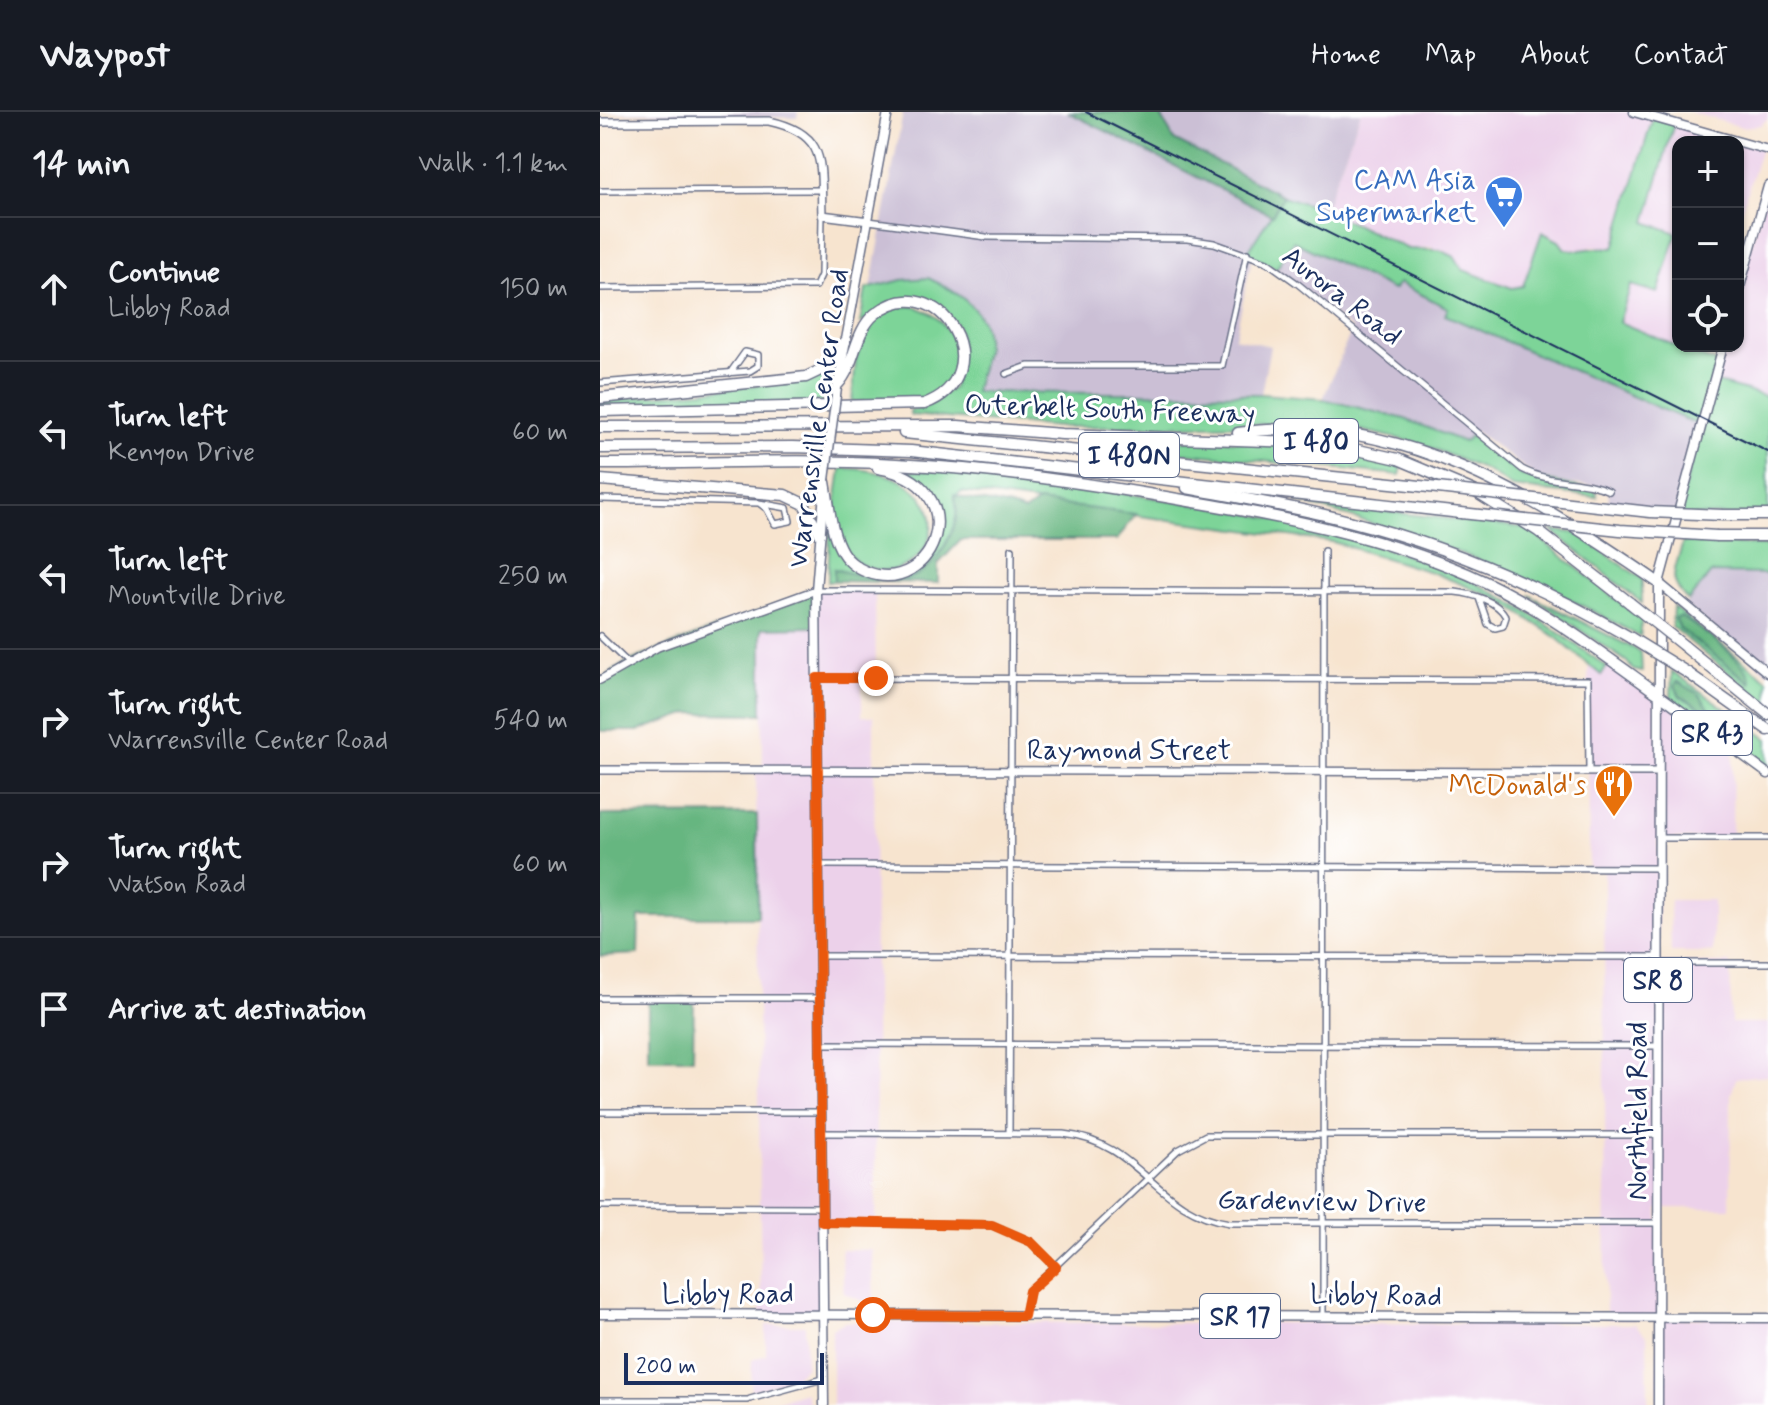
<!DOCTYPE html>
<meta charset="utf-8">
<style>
body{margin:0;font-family:Mynerve,sans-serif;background:#242831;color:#f1f3f6}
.controls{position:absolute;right:24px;top:24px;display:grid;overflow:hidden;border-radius:16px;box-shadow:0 2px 6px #0004}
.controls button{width:72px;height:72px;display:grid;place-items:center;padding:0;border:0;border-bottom:2px solid #363941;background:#171b24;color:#f1f3f6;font:40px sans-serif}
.scale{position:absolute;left:24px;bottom:20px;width:200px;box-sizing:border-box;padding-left:8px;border:4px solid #1b2f5e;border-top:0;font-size:22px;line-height:28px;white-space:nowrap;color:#1b2f5e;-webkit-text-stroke:6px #fff;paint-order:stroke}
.stop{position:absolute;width:24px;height:24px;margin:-18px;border:6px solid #ea580c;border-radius:50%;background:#fff}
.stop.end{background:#ea580c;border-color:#fff;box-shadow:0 2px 8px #0008}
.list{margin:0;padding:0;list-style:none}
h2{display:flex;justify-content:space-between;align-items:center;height:104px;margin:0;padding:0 32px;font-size:34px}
h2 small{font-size:26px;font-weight:400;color:#9ea1a6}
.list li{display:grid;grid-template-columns:52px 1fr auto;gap:24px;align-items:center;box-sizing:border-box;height:144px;padding:0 32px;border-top:2px solid #363941}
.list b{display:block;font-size:30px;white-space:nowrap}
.list p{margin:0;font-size:26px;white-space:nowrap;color:#9ea1a6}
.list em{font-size:26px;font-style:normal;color:#9ea1a6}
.icon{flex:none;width:44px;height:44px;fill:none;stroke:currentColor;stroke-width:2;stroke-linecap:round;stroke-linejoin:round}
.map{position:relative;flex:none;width:1168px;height:1293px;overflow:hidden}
header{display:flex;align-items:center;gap:48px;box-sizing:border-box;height:112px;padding:0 40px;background:#171b24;border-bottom:2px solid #363941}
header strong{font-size:38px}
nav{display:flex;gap:44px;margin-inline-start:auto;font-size:28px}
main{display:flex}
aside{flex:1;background:#171b24}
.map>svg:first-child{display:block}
.built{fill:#ecd1ea}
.industrial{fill:#cbbfd5}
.green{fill:#7dd498;stroke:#4c827b;stroke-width:2}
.forest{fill:#66b680;stroke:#40726f;stroke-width:2}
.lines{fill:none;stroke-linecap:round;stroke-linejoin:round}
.minor-casing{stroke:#686e86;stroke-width:8}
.tertiary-casing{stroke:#686e86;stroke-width:10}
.secondary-casing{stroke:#686e86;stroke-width:11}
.primary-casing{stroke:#686e86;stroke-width:11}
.motorway-casing{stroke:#686e86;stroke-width:13}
.minor{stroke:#fff;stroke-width:5}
.tertiary{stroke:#fff;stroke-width:7}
.secondary{stroke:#fff;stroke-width:8}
.primary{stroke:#fff;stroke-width:8}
.motorway{stroke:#fff;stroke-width:10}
.rail{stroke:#1b2f5e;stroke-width:2}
.primary-bridge-casing{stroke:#686e86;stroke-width:11;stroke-linecap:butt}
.motorway-bridge-casing{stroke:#686e86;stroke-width:13;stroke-linecap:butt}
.primary-bridge{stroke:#fff;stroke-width:8}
.motorway-bridge{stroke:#fff;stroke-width:10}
.route{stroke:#ea580c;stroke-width:10}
.labels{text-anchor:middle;stroke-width:6;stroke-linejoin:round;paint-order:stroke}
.shield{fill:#fff;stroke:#5f6d8e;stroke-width:2}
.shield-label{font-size:26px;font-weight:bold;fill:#1b2f5e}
.shop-label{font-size:28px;fill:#366cbe;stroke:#fff;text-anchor:end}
.street-label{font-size:28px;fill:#1b2f5e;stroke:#fff}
.food-label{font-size:28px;fill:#c56008;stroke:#fff;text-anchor:end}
</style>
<header>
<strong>Waypost</strong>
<nav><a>Home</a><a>Map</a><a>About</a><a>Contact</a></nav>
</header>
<main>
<aside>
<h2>14 min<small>Walk · 1.1 km</small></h2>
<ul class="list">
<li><svg class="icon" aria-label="ahead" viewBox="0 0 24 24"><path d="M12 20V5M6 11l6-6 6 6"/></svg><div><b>Continue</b><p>Libby Road</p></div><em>150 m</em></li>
<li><svg class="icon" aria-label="left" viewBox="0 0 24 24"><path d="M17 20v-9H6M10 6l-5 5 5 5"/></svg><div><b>Turn left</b><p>Kenyon Drive</p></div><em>60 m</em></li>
<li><svg class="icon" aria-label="left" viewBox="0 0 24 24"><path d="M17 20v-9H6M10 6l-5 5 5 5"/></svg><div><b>Turn left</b><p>Mountville Drive</p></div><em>250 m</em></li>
<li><svg class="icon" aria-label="right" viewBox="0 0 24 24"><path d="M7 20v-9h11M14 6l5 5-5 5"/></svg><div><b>Turn right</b><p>Warrensville Center Road</p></div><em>540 m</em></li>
<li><svg class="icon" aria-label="right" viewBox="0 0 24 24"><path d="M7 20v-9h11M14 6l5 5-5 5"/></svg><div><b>Turn right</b><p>Watson Road</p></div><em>60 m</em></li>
<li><svg class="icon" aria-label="arrive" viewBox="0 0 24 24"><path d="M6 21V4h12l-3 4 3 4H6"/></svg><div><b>Arrive at destination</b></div></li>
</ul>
</aside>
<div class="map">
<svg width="1168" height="1293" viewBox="0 0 1168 1293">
<rect width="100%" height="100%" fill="#fff"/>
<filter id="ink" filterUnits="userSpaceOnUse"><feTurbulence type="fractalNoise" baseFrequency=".0125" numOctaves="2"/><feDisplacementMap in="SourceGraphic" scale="16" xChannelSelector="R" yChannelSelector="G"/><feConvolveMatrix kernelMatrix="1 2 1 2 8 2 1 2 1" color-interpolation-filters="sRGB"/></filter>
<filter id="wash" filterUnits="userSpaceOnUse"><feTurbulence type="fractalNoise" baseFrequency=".006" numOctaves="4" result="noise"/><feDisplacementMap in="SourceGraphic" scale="32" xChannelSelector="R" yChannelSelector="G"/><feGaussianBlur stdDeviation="1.8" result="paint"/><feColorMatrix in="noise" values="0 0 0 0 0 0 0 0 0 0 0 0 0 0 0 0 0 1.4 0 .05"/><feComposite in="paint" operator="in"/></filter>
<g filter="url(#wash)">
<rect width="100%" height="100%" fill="#f7e4cf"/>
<!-- built -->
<g class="built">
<polygon points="761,0 1034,0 1053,5 1014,136 994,134 975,140 965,137 959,129 942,120 923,173 912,176 863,158 855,145 830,135 808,138 724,98"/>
<polygon points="1089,0 1168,0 1168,6 1161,13 1142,15"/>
<polygon points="1074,11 1161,36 1138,109 1138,30 1078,30 1078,234 1097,234 1094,241 1019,210 1031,173 1058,181 1076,121 1046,111"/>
<polygon points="1168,74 1168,285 1114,270 1123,234 1138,234 1138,182"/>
<polygon points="216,478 275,478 276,566 262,566 262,604 274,604 276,1110 222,1110 222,1203 161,1203 156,658 163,658 162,516"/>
<polygon points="1013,549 1133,636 1132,726 1058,727 1058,851 1130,851 1131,911 1168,911 1168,963 1136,966 1131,983 1130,1096 1058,1096 1058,1207 1168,1206 1168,1293 1058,1293 1058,1208 1006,1207 1004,757 989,756 988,568 989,552 1001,562"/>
<polygon points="1070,788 1113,788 1113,840 1071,840"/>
<polygon points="241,1137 272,1138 274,1189 262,1189 244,1181"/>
<polygon points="244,1210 1035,1212 1047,1225 1048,1293 232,1293 232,1217"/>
<polygon points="166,1213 205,1213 206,1254 192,1267 151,1279 152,1248 166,1243"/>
<polygon points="205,1280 209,1293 163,1293"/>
</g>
<!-- industrial -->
<g class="industrial">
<polygon points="0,0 198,0 197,6"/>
<polygon points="303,0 468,0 672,103 654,135 635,226 670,234 661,282 374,280 386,228 376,200 271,176"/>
<polygon points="559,0 761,0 724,98 683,84 574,28"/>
<polygon points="693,129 793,178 798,171 849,196 846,203 1102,314 1077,404 1008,396 1009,379 998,374 969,372 937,365 875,319 864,330 805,307 723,287 752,217 677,157"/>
<polygon points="1110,461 1168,462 1168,561 1085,493"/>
</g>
<!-- green -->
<g class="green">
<path d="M1053,5L1074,11L1046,110L1077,121L1058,181L1031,173L1019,210L1119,252L1114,270L1168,285V403L1077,404L1101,314L845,203L848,196L799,171L793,178L693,129L676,157L647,141L683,84L724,98L808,137L840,138L855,145L863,158L912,176L923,174L942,120L959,129L965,137C982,141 996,133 1014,136Z"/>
<path d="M328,166C354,178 386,196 386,229C386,246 377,264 375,280L661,282L723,287L805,307L864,330L871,323L921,363L996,379L997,385L912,375L887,359L822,332L756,317L682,312L458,315L310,303V298L320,297L353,276C364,217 370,209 310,186L260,211L266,177L302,168Z"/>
<path d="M312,194C359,204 374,265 326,287C311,294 270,289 252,290L256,246L275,205L298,195Z"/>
<polygon points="227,259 222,291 0,294 0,289 198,269"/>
<path d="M495,328C590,330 713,320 802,355L800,363L495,332Z"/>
<path d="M241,356C380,360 334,480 267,455C251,449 241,435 237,418C233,399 239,375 241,356Z"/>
<path d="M329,358C509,380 702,394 869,468C919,491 963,523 1007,555L1001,563L953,523L898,487L834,461L733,430L362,380L355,384C360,403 354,416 345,433C318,484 282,470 235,457L234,469L228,470L230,415L233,425L269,464C280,464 297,467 308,464C313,462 319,456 323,453C357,426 341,377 307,359Z"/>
<path d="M696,389L927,416L1042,508L1040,525C932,461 816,423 696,389Z"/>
<polygon points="951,418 977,421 1042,467 1042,491"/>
<path d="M1083,430L1168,434V462L1111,461L1088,489C1065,466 1076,458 1083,430Z"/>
<polygon points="929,483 1041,540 1042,560 1033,558 1027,550"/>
<polygon points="1073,495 1168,568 1168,592 1072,515"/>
<polygon points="1072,559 1168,627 1168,655 1071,585"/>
</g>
<!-- forest -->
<g class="forest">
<polygon points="468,0 559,0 574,28 683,84 672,103"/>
<path d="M354,383C378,392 400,389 424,400L438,390L536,402L517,428H361L338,452V471L234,469V457C284,470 318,484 347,430C355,414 360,401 354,383Z"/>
<polygon points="216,478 217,515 162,516 162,602 90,601 38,619 0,619 0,568 27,550"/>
<path d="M1081,505C1098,516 1152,551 1151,571L1080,517L1075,506Z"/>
<polygon points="1077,569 1099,582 1109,596 1107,599 1080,584 1075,574"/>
<polygon points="157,702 158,805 39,805 38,842 0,844 0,703"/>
<polygon points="48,886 94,886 93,946 48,946"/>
</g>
</g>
<g filter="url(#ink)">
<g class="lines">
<defs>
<g id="minor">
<polyline points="0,79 221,78"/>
<path d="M269,109L386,125L587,127L614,131L667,150L698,172L922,357C952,373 982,366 1009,379"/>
<polyline points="0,176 216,174 221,163 222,103"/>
<polyline points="406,262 428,254 622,254 647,141"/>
<polyline points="0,271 150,259 158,254 158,243 145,240 130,261"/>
<polyline points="0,387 159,391 187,396 190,409 175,412 167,397 159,391"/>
<path d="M217,478L855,480C873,482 898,489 906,505L903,514L895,516L888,512L879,486"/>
<polyline points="0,524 27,550"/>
<polyline points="217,566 988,568 989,660"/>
<polyline points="1059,726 1168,726"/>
<polyline points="219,753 1058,756"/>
<polyline points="220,844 1058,845"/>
<polyline points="1059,851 1168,851"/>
<polyline points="0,886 220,886"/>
<polyline points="221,932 1058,934"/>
<polyline points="0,1000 221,1000"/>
<path d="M222,1021L463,1022C541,1030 554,1100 630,1111H1058"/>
<polyline points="409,1021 412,437"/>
<polyline points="0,1094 222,1095"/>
<polyline points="222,1110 392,1113 431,1130 456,1155"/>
<polyline points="424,1203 429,1179 578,1038 606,1023 1058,1023"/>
<polyline points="723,1203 724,439"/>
<polyline points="150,1287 223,1267"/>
<polyline points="0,1288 147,1288"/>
</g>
<g id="tertiary">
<path d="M0,10L169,9C229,22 220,52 222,103L269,109"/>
<polyline points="0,568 58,535 216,478"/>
<polyline points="0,658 1058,660"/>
</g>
<polyline id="secondary" points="224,1293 216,478 224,380"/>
<g id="primary">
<polyline points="1034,0 1168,38"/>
<polyline points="1138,182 1168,74"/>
<polyline points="238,271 288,0"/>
<polyline points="1059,471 1168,561"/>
<polyline points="1057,581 1168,662"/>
<polyline points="0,1202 1168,1206"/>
<polyline points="1058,1293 1059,471 1123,234"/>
</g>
<g id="motorway">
<polyline points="0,286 206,265 229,254 245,230"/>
<path d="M0,299L324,292C404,263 339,151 275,202C254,219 256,252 238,272"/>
<polyline points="0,315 358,314 462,322 727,331 798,347 874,379 938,419 1030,491"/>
<polyline points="304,321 811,373"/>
<path d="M638,321C798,297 934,385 1059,471"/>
<polyline points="0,336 193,335 311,339 861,401"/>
<path d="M0,352C98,352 198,346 296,352C394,357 492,372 589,389C684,405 779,424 868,462C937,492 996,537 1057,581"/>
<polyline points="0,368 185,383 204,392 220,422"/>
<path d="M225,370C229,391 230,417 240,436C245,447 256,456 267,460C334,486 378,373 278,356"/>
<path d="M587,376C641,386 696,395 749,409C848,434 943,475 1031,526"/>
<polyline points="1123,403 1168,403"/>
<polyline points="1117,424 1168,424"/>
<polyline points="1084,534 1168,602"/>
<polyline points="1088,561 1168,618"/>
</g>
</defs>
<!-- minor casing -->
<use href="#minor" class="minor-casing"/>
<!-- tertiary casing -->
<use href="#tertiary" class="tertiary-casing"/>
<!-- secondary casing -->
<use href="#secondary" class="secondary-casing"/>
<!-- primary casing -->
<use href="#primary" class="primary-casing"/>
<!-- motorway casing -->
<use href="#motorway" class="motorway-casing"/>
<!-- minor -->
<use href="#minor" class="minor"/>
<!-- tertiary -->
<use href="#tertiary" class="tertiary"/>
<!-- secondary -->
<use href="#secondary" class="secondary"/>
<!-- primary -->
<use href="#primary" class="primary"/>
<!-- motorway -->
<use href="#motorway" class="motorway"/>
<!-- rail -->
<polyline class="rail" points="486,0 1168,340"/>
<defs>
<polyline id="primary-bridge" points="225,368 237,276"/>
<g id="motorway-bridge">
<polyline points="811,373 1050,400 1123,403"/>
<polyline points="861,401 1020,418 1117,424"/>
<polyline points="1030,491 1084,534"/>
<polyline points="1031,526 1088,561"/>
</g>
</defs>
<!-- primary-bridge casing -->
<use href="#primary-bridge" class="primary-bridge-casing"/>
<!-- motorway-bridge casing -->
<use href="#motorway-bridge" class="motorway-bridge-casing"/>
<!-- primary-bridge -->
<use href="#primary-bridge" class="primary-bridge"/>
<!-- motorway-bridge -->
<use href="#motorway-bridge" class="motorway-bridge"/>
</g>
</g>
<g class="lines" filter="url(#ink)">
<!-- route -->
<polyline class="route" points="273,1203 424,1204 429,1179 456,1155 431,1130 392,1113 222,1110 217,566 276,566"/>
</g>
<!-- icons -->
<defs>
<symbol id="supermarket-pin" viewBox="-11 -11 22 30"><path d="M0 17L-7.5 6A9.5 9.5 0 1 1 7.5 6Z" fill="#3f7fe0" stroke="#fff"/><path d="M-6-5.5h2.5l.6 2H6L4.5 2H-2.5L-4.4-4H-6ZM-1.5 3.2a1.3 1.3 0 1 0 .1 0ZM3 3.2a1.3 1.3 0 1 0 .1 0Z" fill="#fff"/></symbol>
<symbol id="restaurant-pin" viewBox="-11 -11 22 30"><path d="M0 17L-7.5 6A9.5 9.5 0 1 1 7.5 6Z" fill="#e8710a" stroke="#fff"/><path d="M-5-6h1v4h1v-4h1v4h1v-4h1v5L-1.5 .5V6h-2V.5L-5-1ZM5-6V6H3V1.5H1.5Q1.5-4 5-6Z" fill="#fff"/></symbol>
</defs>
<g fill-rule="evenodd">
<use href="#supermarket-pin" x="882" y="61" width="44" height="60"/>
<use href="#restaurant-pin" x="992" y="650" width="44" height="60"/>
</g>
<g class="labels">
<!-- shield labels -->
<g class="shield">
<rect x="674" y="307" width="84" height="44" rx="6"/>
<rect x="479" y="321" width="100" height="44" rx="6"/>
<rect x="1072" y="599" width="80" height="44" rx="6"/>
<rect x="1024" y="846" width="68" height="44" rx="6"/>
<rect x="600" y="1182" width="80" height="44" rx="6"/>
</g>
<g class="shield-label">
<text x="716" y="338">I 480</text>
<text x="529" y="352">I 480N</text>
<text x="1112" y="630">SR 43</text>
<text x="1058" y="877">SR 8</text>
<text x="640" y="1213">SR 17</text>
</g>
<!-- shop labels -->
<g class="shop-label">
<text x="876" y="77">CAM Asia<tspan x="876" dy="32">Supermarket</tspan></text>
</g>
<!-- street labels -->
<g class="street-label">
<text transform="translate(743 183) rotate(38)" y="10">Aurora Road</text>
<text transform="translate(510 296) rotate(2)" y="10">Outerbelt South Freeway</text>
<text transform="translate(217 306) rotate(-82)" y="10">Warrensville Center Road</text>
<text x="529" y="647">Raymond Street</text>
<text transform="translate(1036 999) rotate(-90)" y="10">Northfield Road</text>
<text transform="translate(722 1088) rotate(1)" y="10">Gardenview Drive</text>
<text x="128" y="1191">Libby Road</text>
<text transform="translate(776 1182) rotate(1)" y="10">Libby Road</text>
</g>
<!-- food labels -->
<g class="food-label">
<text x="986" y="682">McDonald's</text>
</g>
</g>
</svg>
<div class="controls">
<button>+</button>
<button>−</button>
<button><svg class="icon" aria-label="locate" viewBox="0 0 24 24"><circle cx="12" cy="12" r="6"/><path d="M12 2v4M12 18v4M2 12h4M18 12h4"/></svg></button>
</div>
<div class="scale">200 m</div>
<div class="stop" style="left:273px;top:1203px"></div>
<div class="stop end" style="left:276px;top:566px"></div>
</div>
</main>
